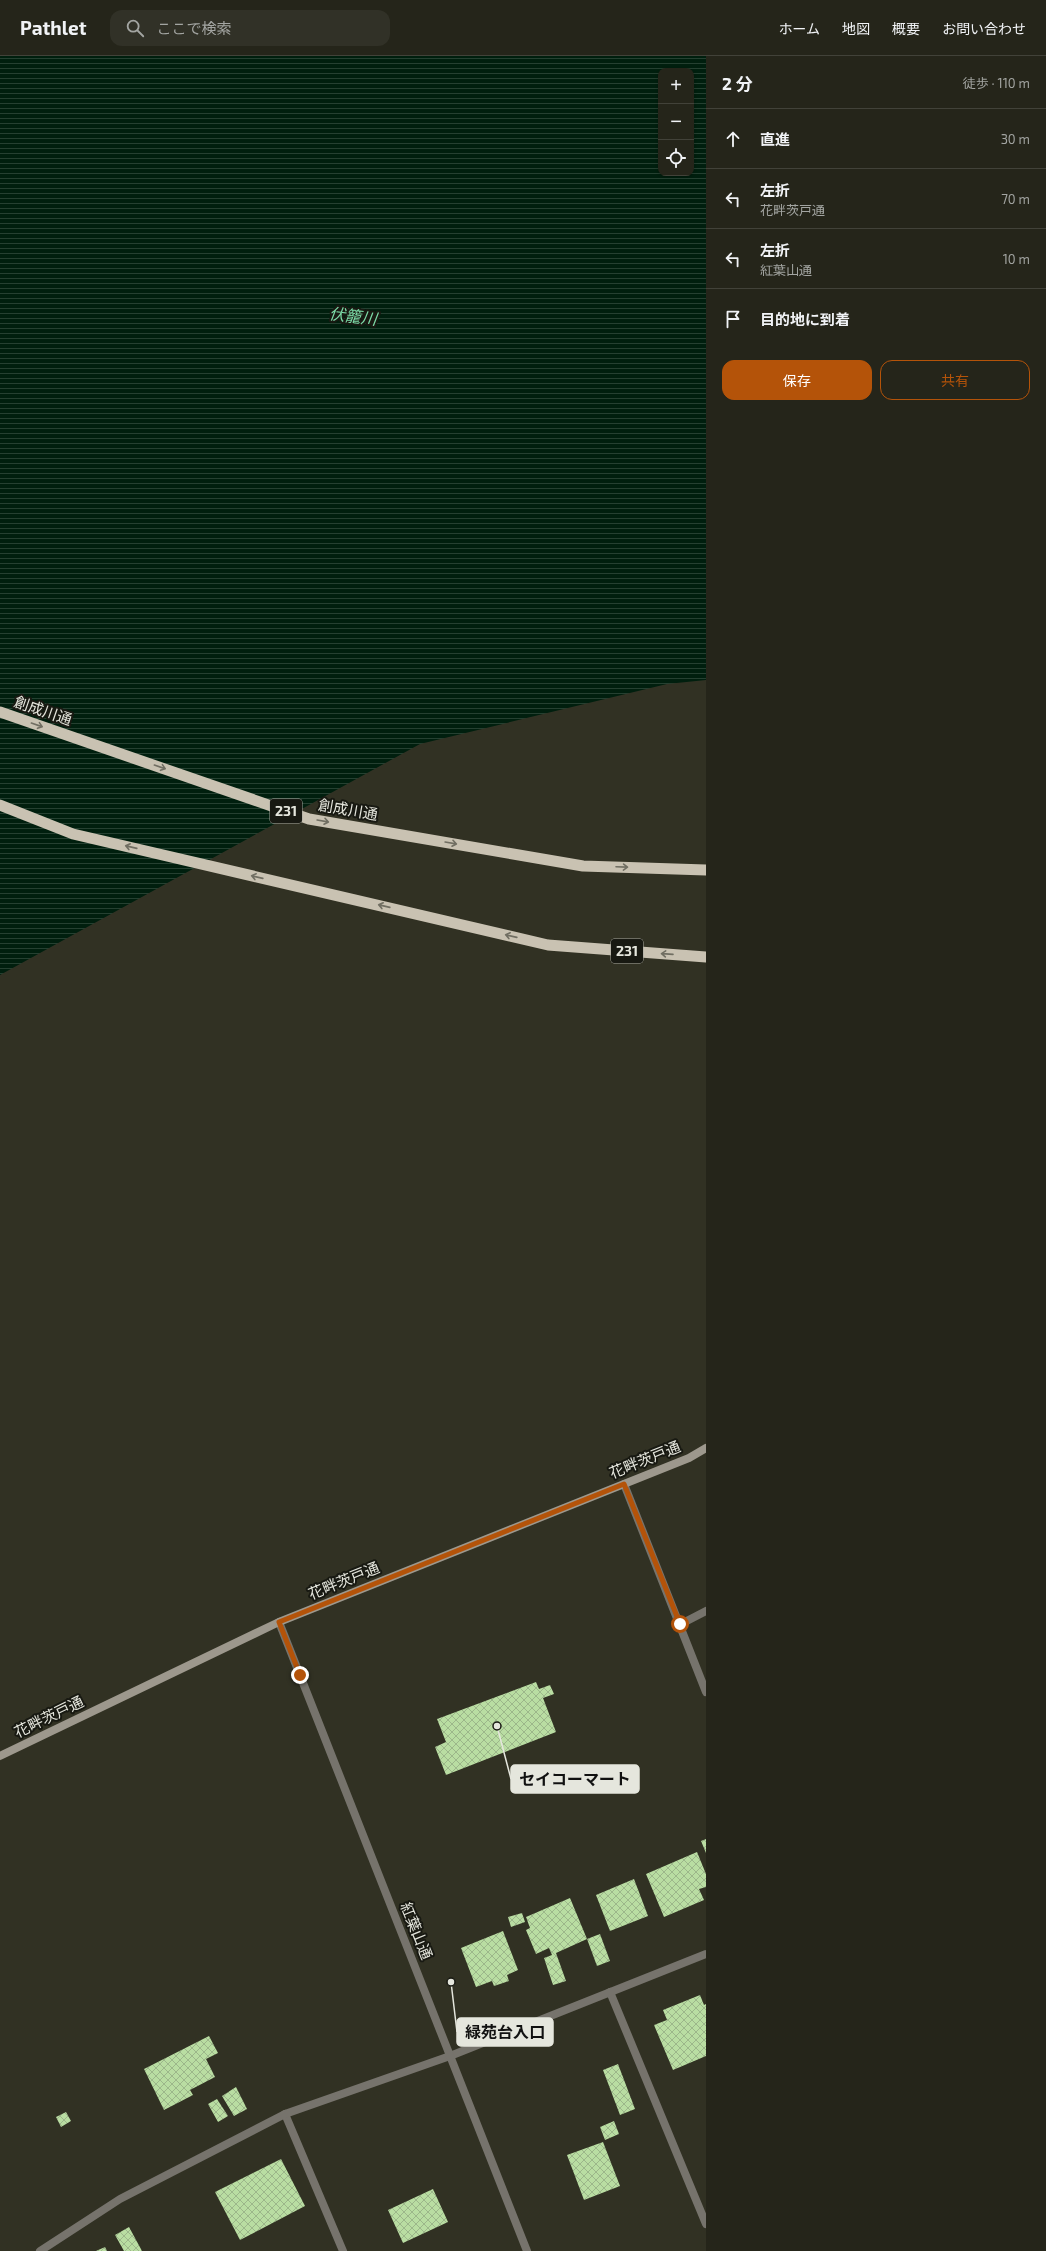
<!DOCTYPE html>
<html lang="ja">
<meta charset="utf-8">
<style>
body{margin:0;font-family:"Exo 2","Noto Sans JP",sans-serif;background:#313127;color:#f1f3f6}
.controls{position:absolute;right:12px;top:12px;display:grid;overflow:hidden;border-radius:8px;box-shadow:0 1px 3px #0004}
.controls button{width:36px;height:36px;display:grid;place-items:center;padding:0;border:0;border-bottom:1px solid #424239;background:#25251a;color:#f1f3f6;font:20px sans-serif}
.stop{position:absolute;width:12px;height:12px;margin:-9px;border:3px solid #b45309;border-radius:50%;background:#fff}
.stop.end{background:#b45309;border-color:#fff;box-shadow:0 1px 4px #0008}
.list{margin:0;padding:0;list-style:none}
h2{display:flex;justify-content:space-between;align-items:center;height:52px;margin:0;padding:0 16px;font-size:17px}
h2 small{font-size:13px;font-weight:400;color:#a3a5a2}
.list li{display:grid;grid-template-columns:26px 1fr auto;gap:12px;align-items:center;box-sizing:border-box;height:60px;padding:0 16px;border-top:1px solid #424239}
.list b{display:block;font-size:15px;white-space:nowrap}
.list p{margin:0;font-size:13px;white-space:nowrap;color:#a3a5a2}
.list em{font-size:13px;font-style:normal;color:#a3a5a2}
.actions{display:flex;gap:8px;padding:12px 16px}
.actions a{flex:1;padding:9px 0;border:1px solid #b45309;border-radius:12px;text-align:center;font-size:14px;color:#b45309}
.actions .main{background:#b45309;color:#fff}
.icon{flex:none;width:22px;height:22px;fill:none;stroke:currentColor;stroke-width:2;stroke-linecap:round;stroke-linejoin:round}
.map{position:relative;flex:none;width:706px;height:2195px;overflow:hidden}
header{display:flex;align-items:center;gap:24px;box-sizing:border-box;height:56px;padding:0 20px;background:#25251a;border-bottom:1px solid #424239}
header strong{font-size:19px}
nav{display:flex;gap:22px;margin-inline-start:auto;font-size:14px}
.search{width:280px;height:36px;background:#313127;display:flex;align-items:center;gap:10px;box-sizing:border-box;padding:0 14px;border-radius:12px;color:#a3a5a2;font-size:15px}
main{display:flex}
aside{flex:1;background:#25251a}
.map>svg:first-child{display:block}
.water{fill:url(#water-rules);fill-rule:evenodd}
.building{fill:url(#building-cross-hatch)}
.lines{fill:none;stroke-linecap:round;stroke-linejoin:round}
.minor{stroke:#76736c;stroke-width:8}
.tertiary{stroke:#76736c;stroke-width:8}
.secondary{stroke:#9d988d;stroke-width:8}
.trunk{stroke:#c9c2b2;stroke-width:11}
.oneway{stroke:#706e62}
.route{stroke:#b45309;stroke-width:5}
.labels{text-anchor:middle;stroke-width:4;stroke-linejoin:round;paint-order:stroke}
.shield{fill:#181912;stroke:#a8a8a0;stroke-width:1}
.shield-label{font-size:14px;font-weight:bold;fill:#e5e6dd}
.street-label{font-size:15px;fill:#e5e6dd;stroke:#181912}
.water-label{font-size:16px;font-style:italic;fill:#7cdba7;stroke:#181912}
.leader{fill:none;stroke:#e5e6dd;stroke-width:1.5}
.callout-dot{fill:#e5e6dd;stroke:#181912;stroke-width:1.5}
.callout{fill:#e5e6dd;stroke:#e5e6dd;stroke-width:1.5}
.callout-label{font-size:16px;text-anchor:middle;font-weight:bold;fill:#111}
</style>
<header>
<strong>Pathlet</strong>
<div class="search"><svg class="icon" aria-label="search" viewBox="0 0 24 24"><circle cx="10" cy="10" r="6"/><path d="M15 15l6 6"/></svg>ここで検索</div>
<nav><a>ホーム</a><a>地図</a><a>概要</a><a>お問い合わせ</a></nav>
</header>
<main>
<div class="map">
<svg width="706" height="2195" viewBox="0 0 706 2195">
<defs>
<pattern id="water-rules" width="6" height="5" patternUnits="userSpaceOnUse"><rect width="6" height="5" fill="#001f0e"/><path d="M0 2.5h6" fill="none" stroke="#254031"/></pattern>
<pattern id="building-cross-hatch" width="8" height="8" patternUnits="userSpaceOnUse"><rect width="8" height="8" fill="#b9dda2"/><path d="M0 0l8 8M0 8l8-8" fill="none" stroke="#9cb78a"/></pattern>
</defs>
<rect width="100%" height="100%" fill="#313123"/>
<!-- water -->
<path class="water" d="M0,0H706V624L667,628L420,688L0,919ZM661,15H691V117H661Z"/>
<!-- building -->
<g class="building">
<polygon points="536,1626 539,1633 550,1629 554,1638 543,1642 556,1676 446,1719 435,1691 446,1686 437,1663"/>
<polygon points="706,1783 706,1797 701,1785"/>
<polygon points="697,1796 706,1818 706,1831 699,1833 704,1844 664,1861 646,1818"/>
<polygon points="634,1823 648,1860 610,1875 596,1839"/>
<polygon points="570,1842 587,1883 556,1897 566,1925 553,1929 544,1902 552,1899 549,1892 536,1898 526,1874 530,1872 526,1861"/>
<polygon points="522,1857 525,1866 511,1871 508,1861"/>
<polygon points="503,1875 518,1914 507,1919 509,1925 494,1930 492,1925 476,1931 461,1892"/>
<polygon points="600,1878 610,1905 597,1910 587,1883"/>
<polygon points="700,1939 704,1949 706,1948 706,2000 673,2014 654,1969 667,1964 663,1954"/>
<polygon points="209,1980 218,1997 206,2003 215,2021 190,2034 193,2039 164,2054 144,2013"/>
<polygon points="618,2008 635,2053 620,2059 603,2014"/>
<polygon points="236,2031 247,2053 234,2060 222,2040"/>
<polygon points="217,2043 228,2060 218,2066 208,2048"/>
<polygon points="66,2056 71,2065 61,2071 56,2061"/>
<polygon points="614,2065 619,2078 605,2084 600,2071"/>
<polygon points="603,2086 620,2130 584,2144 567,2099"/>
<polygon points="281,2103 305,2150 240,2184 215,2136"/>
<polygon points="433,2133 448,2166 403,2187 388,2154"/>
<polygon points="129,2171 142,2195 124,2195 115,2179"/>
<polygon points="105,2191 107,2195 96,2195"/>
</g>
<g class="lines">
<!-- minor -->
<g class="minor">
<polyline points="624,1428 706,1636"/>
<polyline points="679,1569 706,1555"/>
<polyline points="610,1936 706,2168"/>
<polyline points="285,2058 343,2195"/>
<polyline points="40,2195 120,2143 285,2058 450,2000 706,1898"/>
</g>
<!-- tertiary -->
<polyline class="tertiary" points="279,1566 527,2195"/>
<!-- secondary -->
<polyline class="secondary" points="0,1700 279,1566 689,1402 706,1392"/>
<!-- trunk -->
<g class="trunk">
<polyline points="0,656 309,763 583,810 706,814"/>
<polyline points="0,749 73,778 548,889 706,901"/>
</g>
</g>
<!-- one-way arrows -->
<defs><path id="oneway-shaft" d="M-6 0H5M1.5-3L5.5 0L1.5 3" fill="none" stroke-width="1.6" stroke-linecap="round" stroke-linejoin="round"/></defs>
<g class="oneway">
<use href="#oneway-shaft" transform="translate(37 669) rotate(19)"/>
<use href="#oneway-shaft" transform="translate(160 711) rotate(19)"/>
<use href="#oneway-shaft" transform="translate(323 765) rotate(10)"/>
<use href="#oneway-shaft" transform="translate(451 787) rotate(10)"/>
<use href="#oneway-shaft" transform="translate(131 791) rotate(-167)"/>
<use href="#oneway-shaft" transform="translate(622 811) rotate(2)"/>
<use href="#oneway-shaft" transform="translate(257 821) rotate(-167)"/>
<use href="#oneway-shaft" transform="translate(384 850) rotate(-167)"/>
<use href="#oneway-shaft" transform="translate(511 880) rotate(-167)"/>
<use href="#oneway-shaft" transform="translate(667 898) rotate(-176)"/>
</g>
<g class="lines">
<!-- route -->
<polyline class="route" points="300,1619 279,1566 624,1428 680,1568"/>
</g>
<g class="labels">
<!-- shield labels -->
<g class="shield">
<rect x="270" y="743" width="32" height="24" rx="3"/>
<rect x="611" y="883" width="32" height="24" rx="3"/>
</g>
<g class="shield-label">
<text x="286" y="760">231</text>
<text x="627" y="900">231</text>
</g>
<!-- street labels -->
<g class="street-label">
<text transform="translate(43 655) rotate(19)" y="5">創成川通</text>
<text transform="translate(348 754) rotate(10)" y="5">創成川通</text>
<text transform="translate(645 1404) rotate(-22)" y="5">花畔茨戸通</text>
<text transform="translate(344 1525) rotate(-22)" y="5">花畔茨戸通</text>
<text transform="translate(49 1661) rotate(-26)" y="5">花畔茨戸通</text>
<text transform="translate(416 1875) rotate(68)" y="5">紅葉山通</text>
</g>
<!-- water labels -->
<g class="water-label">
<text transform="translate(353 260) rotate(7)" y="6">伏籠川</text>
</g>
</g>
<!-- callouts -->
<path class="leader" d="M497 1670L511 1723M451 1926L457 1976"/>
<g class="callout-dot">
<circle cx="497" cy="1670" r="4"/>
<circle cx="451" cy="1926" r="4"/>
</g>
<g class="callout">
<rect x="511" y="1709" width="128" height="28" rx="4"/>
<rect x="457" y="1962" width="96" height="28" rx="4"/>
</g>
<g class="callout-label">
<text x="575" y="1729">セイコーマート</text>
<text x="505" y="1982">緑苑台入口</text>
</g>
</svg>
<div class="controls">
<button>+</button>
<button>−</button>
<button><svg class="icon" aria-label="locate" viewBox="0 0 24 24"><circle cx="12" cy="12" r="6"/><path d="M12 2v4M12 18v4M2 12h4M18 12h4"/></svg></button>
</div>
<div class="stop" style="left:680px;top:1568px"></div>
<div class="stop end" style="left:300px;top:1619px"></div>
</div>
<aside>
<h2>2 分<small>徒歩 · 110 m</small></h2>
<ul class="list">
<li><svg class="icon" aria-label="ahead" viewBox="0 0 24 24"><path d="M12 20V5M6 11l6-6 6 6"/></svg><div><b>直進</b></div><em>30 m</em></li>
<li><svg class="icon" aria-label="left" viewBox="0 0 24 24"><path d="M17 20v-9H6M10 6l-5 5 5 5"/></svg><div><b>左折</b><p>花畔茨戸通</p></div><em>70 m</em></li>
<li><svg class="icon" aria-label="left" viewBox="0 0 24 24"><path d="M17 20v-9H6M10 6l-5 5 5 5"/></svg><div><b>左折</b><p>紅葉山通</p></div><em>10 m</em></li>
<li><svg class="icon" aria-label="arrive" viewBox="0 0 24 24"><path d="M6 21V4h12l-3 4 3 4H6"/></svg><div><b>目的地に到着</b></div></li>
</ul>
<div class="actions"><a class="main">保存</a><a>共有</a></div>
</aside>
</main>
